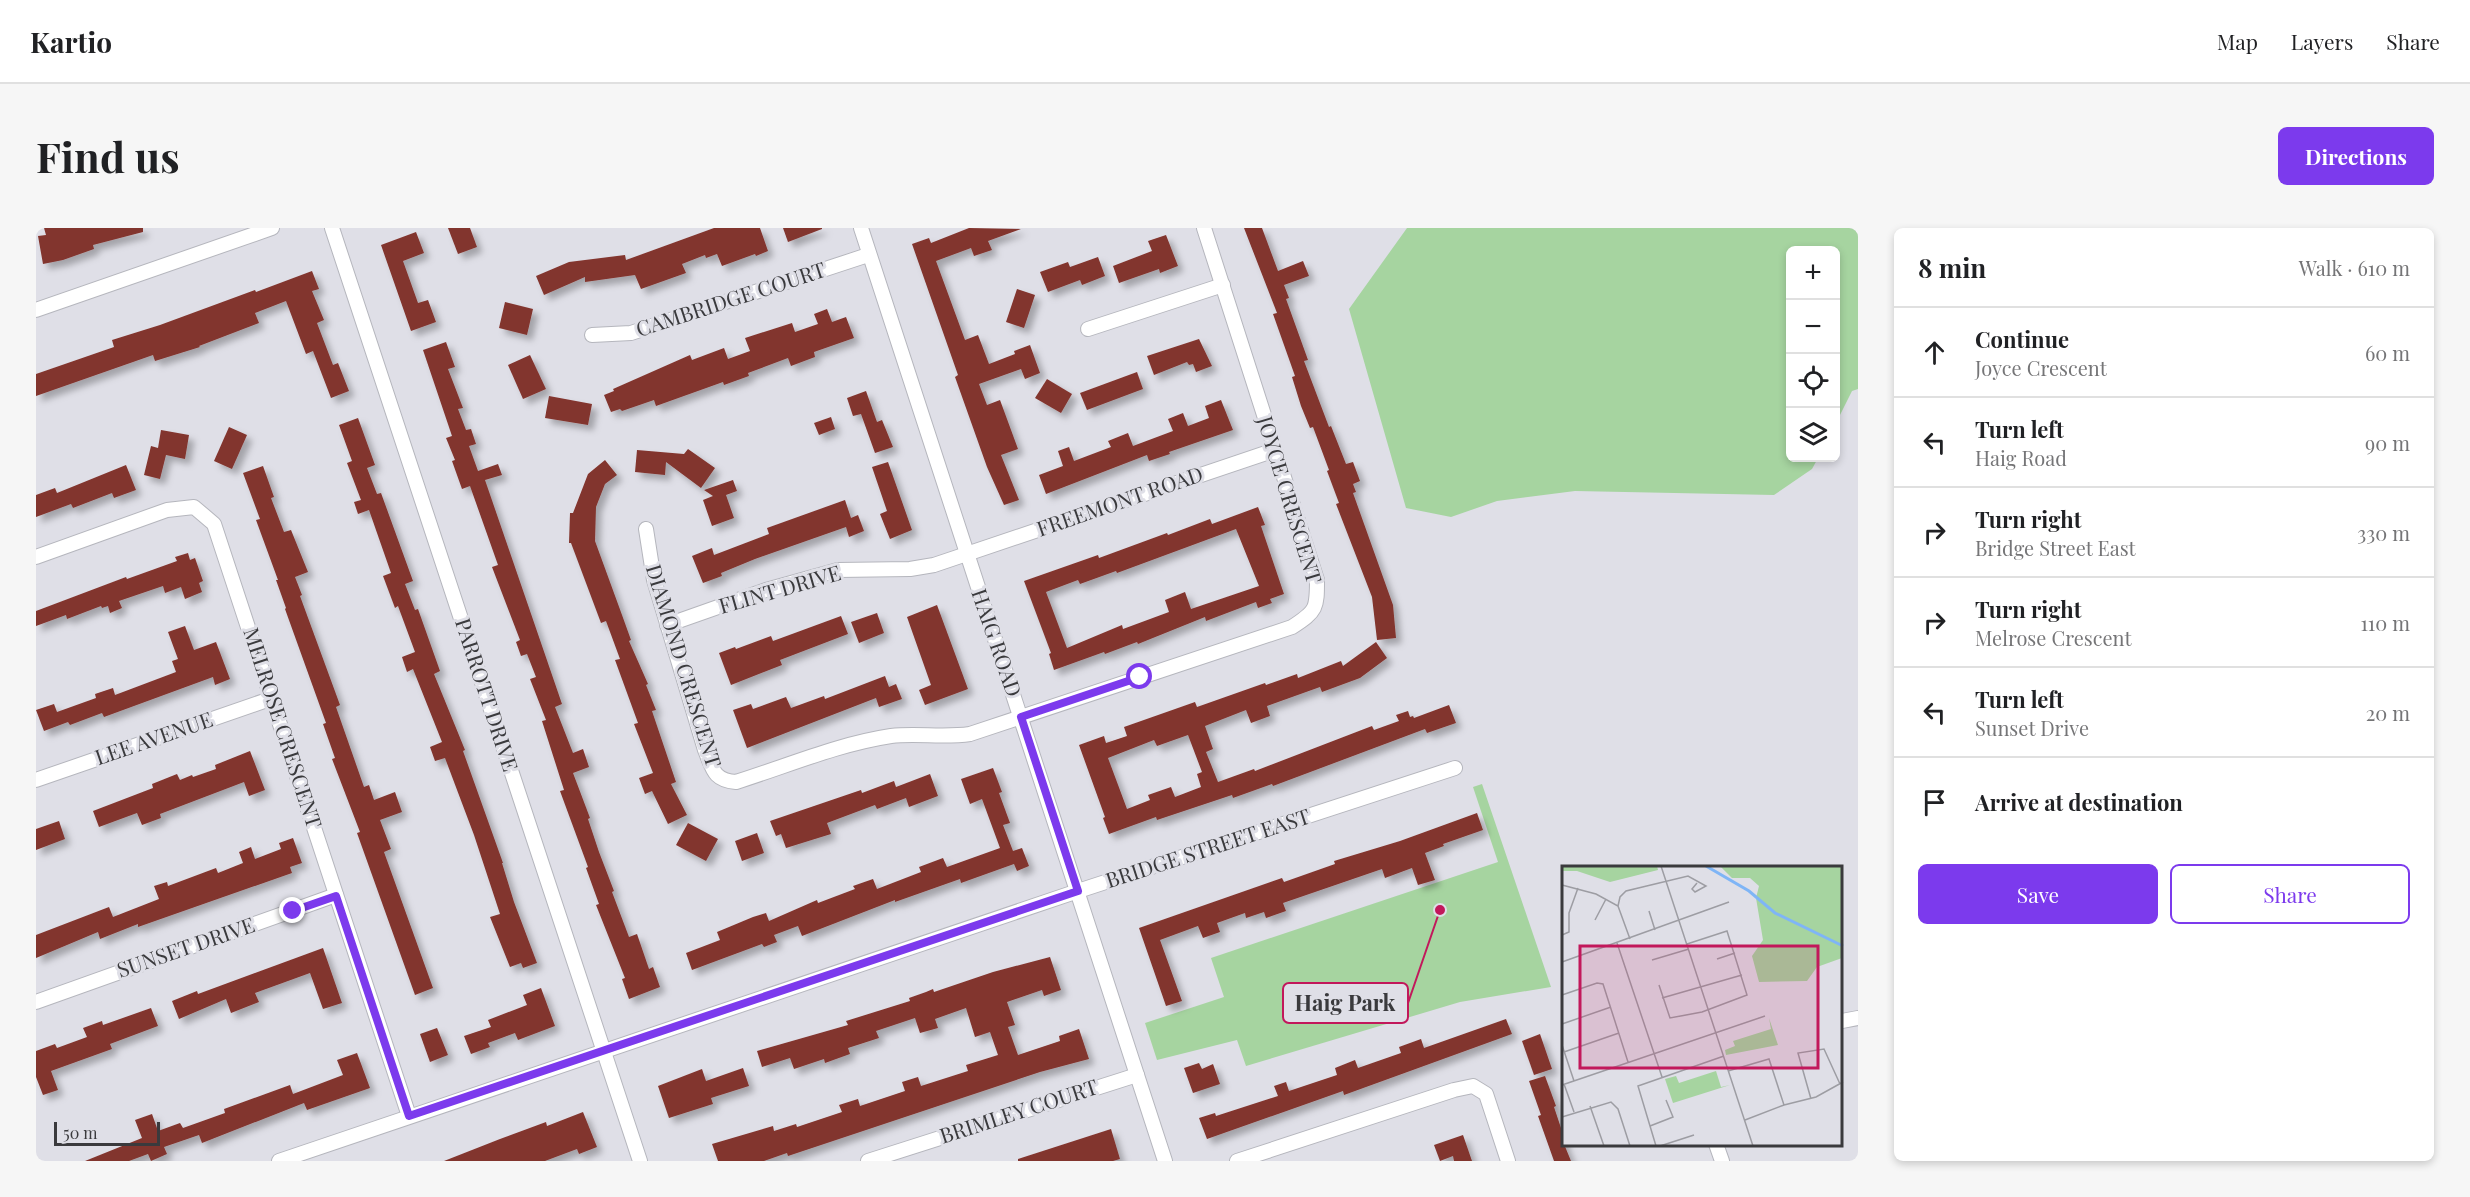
<!DOCTYPE html>
<meta charset="utf-8">
<style>
body{margin:0;font-family:"Playfair Display",serif;background:#f6f6f6;color:#202124}
.controls{position:absolute;right:18px;top:18px;display:grid;overflow:hidden;border-radius:9px;box-shadow:0 3px 9px #0003}
.controls button{width:54px;height:54px;display:grid;place-items:center;padding:0;border:0;border-bottom:2px solid #e0e0e0;background:#fff;color:#202124;font:30px sans-serif}
.scale{position:absolute;left:18px;bottom:15px;width:106px;box-sizing:border-box;padding-left:6px;border:3px solid #3a3a3d;border-top:0;font-size:16px;line-height:21px;white-space:nowrap;color:#3a3a3d;-webkit-text-stroke:4px #dfdfe7;paint-order:stroke}
.stop{position:absolute;width:18px;height:18px;margin:-14px;border:4px solid #7c3aed;border-radius:50%;background:#fff}
.stop.end{background:#7c3aed;border-color:#fff;box-shadow:0 2px 6px #0008}
.list{margin:0;padding:0;list-style:none}
h2{display:flex;justify-content:space-between;align-items:center;height:78px;margin:0;padding:0 24px;font-size:26px}
h2 small{font-size:20px;font-weight:400;color:#757577}
.list li{display:grid;grid-template-columns:39px 1fr auto;gap:18px;align-items:center;box-sizing:border-box;height:90px;padding:0 24px;border-top:2px solid #e0e0e0}
.list b{display:block;font-size:22px;white-space:nowrap}
.list p{margin:0;font-size:20px;white-space:nowrap;color:#757577}
.list em{font-size:20px;font-style:normal;color:#757577}
.actions{display:flex;gap:12px;padding:18px 24px}
.actions a{flex:1;padding:14px 0;border:2px solid #7c3aed;border-radius:9px;text-align:center;font-size:21px;color:#7c3aed}
.actions .main{background:#7c3aed;color:#fff}
.icon{flex:none;width:33px;height:33px;fill:none;stroke:currentColor;stroke-width:2;stroke-linecap:round;stroke-linejoin:round}
.map{position:relative;flex:none;width:1822px;height:933px;overflow:hidden;border-radius:9px}
header{display:flex;align-items:center;gap:36px;box-sizing:border-box;height:84px;padding:0 30px;background:#fff;border-bottom:2px solid #e0e0e0}
header strong{font-size:28px}
nav{display:flex;gap:33px;margin-inline-start:auto;font-size:21px}
.intro{display:flex;align-items:center;justify-content:space-between;box-sizing:border-box;height:144px;padding:0 36px}
h1{margin:0;font-size:42px}
.button{padding:15px 27px;border-radius:9px;background:#7c3aed;color:#fff;font-size:21px;font-weight:700}
main{display:flex;gap:36px;padding:0 36px}
aside{flex:1;background:#fff;border-radius:9px;box-shadow:0 3px 9px #0003}
.map>svg:first-child{display:block}
.green{fill:#a6d4a0}
.building{fill:#82342d;fill-rule:evenodd;filter:url(#shadow)}
.lines{fill:none;stroke-linecap:round;stroke-linejoin:round}
.minor-casing{stroke:#b5b6bd;stroke-width:16}
.minor{stroke:#fff;stroke-width:14}
.route{stroke:#7c3aed;stroke-width:8}
.labels{text-anchor:middle;stroke-width:6;stroke-linejoin:round;paint-order:stroke}
.street-label{font-size:21px;fill:#3a3a3d;stroke:#dfdfe7}
.inset-river{fill:none;stroke:#7fb5f6;stroke-width:3}
.inset-road{fill:none;stroke:#9d9da3;stroke-width:1.5}
.view{fill:#c2185b;fill-opacity:0.15;stroke:#c2185b;stroke-width:3}
.inset-edge{fill:none;stroke:#3a3a3d;stroke-width:3}
.leader{fill:none;stroke:#c2185b;stroke-width:2}
.callout-dot{fill:#c2185b;stroke:#dfdfe7;stroke-width:2}
.callout{fill:#dfdfe7;stroke:#c2185b;stroke-width:2}
.callout-label{font-size:22px;text-anchor:middle;font-weight:bold;fill:#3a3a3d}
</style>
<header>
<strong>Kartio</strong>
<nav><a>Map</a><a>Layers</a><a>Share</a></nav>
</header>
<div class="intro"><h1>Find us</h1><a class="button">Directions</a></div>
<main>
<div class="map">
<svg width="1822" height="933" viewBox="0 0 1822 933">
<defs>
<filter id="shadow"><feDropShadow dx="5.5" dy="5.5" stdDeviation="3" flood-color="#0004"/></filter>
</defs>
<rect width="100%" height="100%" fill="#dfdfe7"/>
<!-- green -->
<g class="green">
<polygon points="1371,0 1822,0 1822,161 1816,163 1800,195 1800,22 1754,22 1754,230 1782,230 1776,241 1738,267 1539,263 1461,273 1415,289 1370,280 1313,81"/>
<polygon points="1446,556 1515,759 1424,774 1210,838 1201,812 1121,832 1109,795 1188,769 1175,730 1462,634 1437,559"/>
</g>
<!-- building -->
<g class="building">
<polygon points="8,0 107,0 107,4 57,17 58,21 27,32 7,36 2,8 10,7"/>
<polygon points="412,0 434,0 441,19 422,26"/>
<polygon points="678,0 724,0 732,23 720,28 719,26 686,38 681,26 670,30 669,27 646,36 650,45 605,61 599,47 549,54 549,49 508,67 500,48 533,34 589,27 590,32"/>
<polygon points="747,0 786,0 786,1 752,14"/>
<polygon points="933,0 985,1 952,13 956,22 938,28 935,20 900,33 929,112 942,107 953,136 979,126 978,123 994,117 1004,145 989,151 985,141 943,156 951,177 964,172 982,221 965,227 983,272 968,277 951,239 919,149 922,147 876,16 893,10 895,15"/>
<polygon points="1208,0 1226,0 1242,43 1267,33 1273,48 1248,57 1253,70 1250,71 1272,132 1268,133 1293,199 1295,198 1310,236 1317,234 1324,253 1317,256 1320,264 1317,265 1357,377 1360,410 1341,412 1336,369 1300,276 1303,275 1291,243 1293,242 1277,199 1274,200 1265,178 1256,149 1259,148 1237,86 1241,85"/>
<polygon points="380,4 388,25 367,33 382,75 392,72 400,94 375,103 345,17"/>
<polygon points="1130,7 1142,38 1124,45 1123,41 1083,55 1077,38 1116,23 1112,13"/>
<polygon points="1062,29 1069,48 1046,57 1044,52 1012,64 1004,44 1032,34 1034,39"/>
<polygon points="276,43 283,61 276,63 288,92 281,95 297,137 302,135 313,163 295,170 277,123 270,126 250,73 219,85 223,95 163,118 164,119 119,133 117,127 0,168 0,146 78,119 76,112 124,97 219,62 220,64"/>
<polygon points="981,61 999,67 988,100 970,94"/>
<polygon points="469,74 497,81 491,107 463,100"/>
<polygon points="791,81 796,94 810,89 818,110 778,124 779,129 755,138 752,130 712,145 713,148 688,157 687,154 620,178 618,172 586,183 584,181 575,184 568,167 578,163 577,161 654,127 656,132 688,120 692,131 714,123 709,110 756,95 759,104 782,96 778,86"/>
<polygon points="1163,111 1176,138 1160,144 1157,136 1153,137 1151,134 1118,147 1111,128"/>
<polygon points="410,114 419,139 412,141 427,180 422,181 430,202 435,201 440,216 433,218 442,243 462,236 466,247 449,252 526,476 519,479 537,525 547,521 553,539 537,545 554,590 552,591 563,624 578,663 576,664 593,709 601,706 613,741 617,739 624,759 593,771 586,751 589,750 560,677 563,676 550,640 552,639 524,563 528,562 506,493 510,492 494,451 500,449 491,426 485,428 480,414 484,412 456,339 462,337 434,258 426,261 416,233 419,232 410,210 416,208 387,122"/>
<polygon points="494,127 510,161 487,171 472,137"/>
<polygon points="1101,144 1107,161 1051,182 1044,165"/>
<polygon points="1011,151 1036,166 1025,185 999,170"/>
<polygon points="830,163 841,194 846,192 857,219 839,225 825,186 817,188 811,170"/>
<polygon points="513,168 556,176 552,197 509,190"/>
<polygon points="1185,172 1197,202 1133,224 1134,226 1113,233 1111,227 1010,266 1003,247 1027,238 1022,223 1033,219 1038,233 1075,219 1072,213 1092,205 1097,218 1137,203 1132,191 1147,185 1152,198 1173,190 1169,178"/>
<polygon points="795,189 799,201 783,207 778,195"/>
<polygon points="322,190 339,237 331,240 341,266 345,265 377,353 369,356 379,382 382,381 404,443 398,446 429,522 427,523 467,635 466,635 478,674 501,735 487,740 485,735 474,739 454,689 464,686 438,607 409,530 399,533 394,519 406,514 377,441 371,444 366,429 379,424 362,378 359,380 347,348 355,345 333,282 322,286 318,274 325,272 311,235 316,233 303,197"/>
<polygon points="193,199 211,207 196,241 178,233"/>
<polygon points="125,202 153,207 149,231 130,227 124,251 108,247 115,218 122,220"/>
<polygon points="652,221 679,240 665,260 630,234 629,247 599,244 601,222 648,226"/>
<polygon points="569,232 581,247 569,256 560,279 559,313 586,387 595,412 593,413 612,456 610,457 620,482 616,483 640,554 635,556 651,587 632,596 616,563 609,566 603,550 617,545 598,496 602,495 579,432 584,431 570,393 565,395 535,315 533,315 534,285 537,285 552,246"/>
<polygon points="852,234 876,302 854,311 844,286 851,283 836,239"/>
<polygon points="90,237 100,262 78,270 76,265 37,280 35,276 0,289 0,267 19,260 21,265"/>
<polygon points="227,238 238,269 235,270 248,304 255,302 272,344 259,349 266,367 264,368 304,477 300,479 328,559 333,557 338,572 359,564 366,584 344,592 355,621 348,624 397,760 379,767 321,605 324,604 296,531 299,530 287,496 290,495 249,381 250,380 240,352 242,352 220,292 224,291 207,245"/>
<polygon points="697,252 701,263 690,267 698,290 676,298 667,272 677,268 668,262"/>
<polygon points="809,272 815,290 822,287 828,303 813,309 810,299 719,331 685,345 686,348 667,355 656,328 676,320 678,327 733,306 731,300"/>
<path d="M1222,279L1229,297L1225,298L1248,366L1234,371L1236,375L1222,380L1220,374L1170,393L1169,389L1102,416L1101,414L1069,426L1068,424L1018,442L1013,426L1015,425L988,353L1062,327L1063,330L1131,305L1132,307L1174,291L1176,296ZM1200,301L1223,358L1155,381L1149,364L1129,372L1133,384L1087,401L1086,397L1031,420L1010,364L1042,352L1044,356L1080,343L1081,345Z"/>
<polygon points="152,325 154,332 159,330 167,353 163,355 166,364 149,371 145,359 129,365 127,358 83,373 86,380 74,385 72,378 66,380 65,378 31,391 30,387 0,398 0,383 90,349 91,351 141,333 139,329"/>
<polygon points="901,377 932,461 889,477 883,462 895,457 871,389"/>
<polygon points="841,385 848,405 823,415 815,394"/>
<polygon points="805,388 812,406 744,432 746,437 695,457 683,425 699,419 700,421 735,408 737,413"/>
<polygon points="149,398 158,422 180,414 194,451 179,457 177,449 68,489 66,485 34,497 32,494 8,503 0,482 18,476 21,484 60,470 59,466 77,460 79,467 140,444 136,433 142,431 132,404"/>
<path d="M1340,414L1351,430L1324,450L1286,464L1284,459L1231,478L1234,488L1215,495L1210,482L1169,498L1177,521L1170,524L1182,554L1218,541L1219,543L1336,498L1338,502L1363,493L1360,487L1372,483L1374,489L1377,488L1378,490L1413,477L1420,495L1391,505L1389,501L1237,558L1236,556L1197,570L1196,567L1121,592L1120,589L1073,606L1067,590L1069,589L1043,517L1068,508L1070,515L1091,508L1088,499L1159,474L1161,479L1229,455L1230,457L1261,446L1262,450L1305,433L1307,438ZM1152,507L1166,544L1161,546L1165,559L1139,569L1135,559L1112,567L1114,572L1091,581L1072,530L1118,512L1121,518Z"/>
<polygon points="849,448 853,459 860,456 866,471 843,479 840,470 711,520 697,482 715,476 717,481 750,469 755,480 788,468 789,471"/>
<polygon points="214,523 229,562 213,568 208,554 124,586 125,590 106,597 101,585 63,599 57,583 117,560 116,556 141,546 144,552 156,547 157,549 180,541 179,537"/>
<polygon points="957,540 966,564 963,565 974,595 967,597 977,623 986,620 993,638 981,643 978,636 925,655 924,651 859,674 859,672 766,708 762,698 738,707 741,714 728,719 726,716 656,742 650,725 684,712 681,704 717,689 730,685 733,693 781,672 782,675 819,661 817,658 837,651 841,661 885,644 883,639 907,630 911,639 964,620 946,571 934,576 925,551"/>
<polygon points="894,546 902,568 873,579 870,570 841,581 839,577 791,595 795,606 750,620 745,606 740,608 734,593 825,562 826,565 858,553 860,559"/>
<polygon points="1441,585 1447,602 1407,616 1408,618 1389,625 1399,652 1382,657 1376,640 1349,650 1346,641 1247,675 1250,683 1230,690 1228,684 1210,690 1209,685 1181,695 1184,704 1167,710 1162,698 1124,712 1146,773 1130,778 1103,700 1246,650 1248,654 1299,636 1298,633 1364,613"/>
<polygon points="23,593 29,611 0,622 0,601"/>
<polygon points="652,595 682,611 670,633 640,617"/>
<polygon points="721,605 728,625 706,633 699,613"/>
<polygon points="257,610 266,635 254,639 256,645 102,699 102,696 64,711 62,704 0,730 0,707 73,679 77,689 123,671 118,658 131,654 132,658 180,640 182,645 207,635 203,624 215,619 219,631 245,621 243,615"/>
<polygon points="287,720 306,775 287,781 274,745 219,765 223,774 195,785 190,771 143,791 136,773 161,763 162,766"/>
<polygon points="1014,729 1025,762 1008,768 1006,762 971,774 979,797 972,799 982,827 1024,813 1023,808 1043,801 1053,831 1004,844 752,928 751,925 728,933 682,933 676,916 737,898 738,903 760,896 761,899 806,884 803,877 822,871 824,878 869,863 866,854 882,849 885,858 932,843 930,837 962,827 954,804 939,809 930,780 899,791 902,800 884,805 879,790 840,803 843,810 812,820 814,826 789,835 788,831 758,841 754,830 726,839 721,823 812,797 810,793 874,773 873,770 890,764 897,761 898,764 957,744"/>
<polygon points="505,760 519,798 482,812 479,805 452,815 454,819 435,826 428,808 455,799 452,792 491,777 487,767"/>
<polygon points="115,780 122,798 74,816 76,821 15,843 22,862 7,867 0,849 0,823 19,816 21,820 51,809 47,800 66,793 67,797"/>
<polygon points="1470,791 1476,806 1308,867 1307,863 1171,911 1163,890 1179,885 1180,888 1242,868 1238,858 1250,854 1253,863 1301,847 1299,840 1319,832 1322,840 1365,825 1363,819 1385,811 1388,820"/>
<polygon points="401,800 412,827 394,834 384,806"/>
<polygon points="1504,806 1516,841 1498,847 1486,813"/>
<polygon points="321,825 334,860 271,882 268,875 166,915 163,907 128,919 131,926 115,933 112,926 93,933 49,933 106,910 99,892 116,886 122,903 144,895 147,900 189,885 188,881 254,857 257,866 307,847 301,832"/>
<polygon points="1163,835 1166,841 1177,836 1184,856 1157,865 1148,840"/>
<polygon points="707,840 713,858 675,870 677,876 633,890 622,858 666,841 670,853"/>
<polygon points="1509,848 1520,878 1518,879 1528,909 1528,916 1535,933 1518,933 1502,888 1505,887 1493,853"/>
<polygon points="547,884 561,919 543,926 541,921 509,933 408,933 464,911 510,894 511,898"/>
<polygon points="1075,901 1084,931 1077,933 982,933 982,931"/>
<polygon points="1427,907 1436,933 1418,933 1417,928 1404,933 1398,917"/>
</g>
<g class="lines">
<defs>
<g id="minor">
<polyline points="296,0 604,933"/>
<polyline points="825,0 1129,933"/>
<polyline points="0,82 236,0"/>
<polyline points="1052,101 1187,57"/>
<polyline points="556,107 595,105 832,27"/>
<path d="M610,301L618,352L669,522C677,541 677,552 700,554C751,538 802,516 855,508C881,505 908,510 934,506L1256,399C1281,383 1281,380 1281,352L1168,0"/>
<polyline points="0,329 131,282 158,279 178,296 373,888"/>
<polyline points="631,397 730,362 802,342 874,341 898,337 1239,222"/>
<polyline points="0,552 237,470"/>
<polyline points="0,774 300,667"/>
<polyline points="1806,793 1822,790"/>
<polyline points="1680,916 1686,933"/>
<polyline points="243,933 1042,663 1419,540"/>
<polyline points="832,933 1101,847"/>
<polyline points="1201,933 1418,862 1437,858 1450,866 1472,933"/>
</g>
</defs>
<!-- minor casing -->
<use href="#minor" class="minor-casing"/>
<!-- minor -->
<use href="#minor" class="minor"/>
</g>
<g class="lines">
<!-- route -->
<polyline class="route" points="257,683 300,668 373,888 1042,663 985,489 1104,449"/>
</g>
<g class="labels">
<!-- street labels -->
<g class="street-label">
<text transform="translate(695 72) rotate(-18)" y="7">CAMBRIDGE COURT</text>
<text transform="translate(1253 272) rotate(73)" y="7">JOYCE CRESCENT</text>
<text transform="translate(1084 274) rotate(-19)" y="7">FREEMONT ROAD</text>
<text transform="translate(744 362) rotate(-16)" y="7">FLINT DRIVE</text>
<text transform="translate(960 415) rotate(71)" y="7">HAIG ROAD</text>
<text transform="translate(647 438) rotate(73)" y="7">DIAMOND CRESCENT</text>
<text transform="translate(450 467) rotate(72)" y="7">PARROTT DRIVE</text>
<text transform="translate(246 500) rotate(72)" y="7">MELROSE CRESCENT</text>
<text transform="translate(118 511) rotate(-19)" y="7">LEE AVENUE</text>
<text transform="translate(1172 621) rotate(-18)" y="7">BRIDGE STREET EAST</text>
<text transform="translate(150 720) rotate(-19)" y="7">SUNSET DRIVE</text>
<text transform="translate(983 884) rotate(-18)" y="7">BRIMLEY COURT</text>
</g>
</g>
<!-- overview -->
<g transform="translate(1526 638)">
<rect width="280" height="280" fill="#dfdfe7"/>
<path d="M0,0H95L96,4L48,16L15,5H0ZM158,0H280V92L255,101L245,115L197,116L190,90L201,74L194,32L197,20L188,12H170ZM207,152L216,179L164,189L163,184L173,180L171,175L209,163ZM154,205L159,221L168,219L111,237L103,213L114,210L117,217Z" fill="#a6d4a0"/>
<path class="inset-river" d="M144,0L187,25L213,47L281,80"/>
<path class="inset-road" d="M99,0L191,280M0,19L34,28L56,40L68,73M56,40L58,31L64,25L126,10L144,20L133,26L130,23L135,17M87,45L93,64M33,54L44,33M0,69L7,66V47L16,22M55,77L100,211M155,93L173,87M90,94L127,83M0,96L167,36M97,119L108,152L140,146L185,129L165,65L125,78M0,129L35,117L41,118L66,196M100,132L180,109M0,158L49,141M0,179L12,215M2,186L57,167M166,205L207,193L222,239L183,254M2,218L12,246M0,219L203,150M249,233L236,187L262,183L278,218M222,239L254,231L281,216M28,240L42,280M0,251L49,236L56,243L68,280M88,260L111,251L104,234M94,280L76,220L162,190M98,280L132,269"/>
<path class="view" d="M18,80H256V202H18Z"/>
<rect width="280" height="280" class="inset-edge"/>
</g>
<!-- callouts -->
<path class="leader" d="M1404 682L1372 775"/>
<circle class="callout-dot" cx="1404" cy="682" r="6"/>
<rect class="callout" x="1247" y="755" width="125" height="40" rx="6"/>
<g class="callout-label">
<text x="1309" y="783">Haig Park</text>
</g>
</svg>
<div class="controls">
<button>+</button>
<button>−</button>
<button><svg class="icon" aria-label="locate" viewBox="0 0 24 24"><circle cx="12" cy="12" r="6"/><path d="M12 2v4M12 18v4M2 12h4M18 12h4"/></svg></button>
<button><svg class="icon" aria-label="layers" viewBox="0 0 24 24"><path d="M12 4l9 5-9 5-9-5zM3 14l9 5 9-5"/></svg></button>
</div>
<div class="scale">50 m</div>
<div class="stop" style="left:1104px;top:449px"></div>
<div class="stop end" style="left:257px;top:683px"></div>
</div>
<aside>
<h2>8 min<small>Walk · 610 m</small></h2>
<ul class="list">
<li><svg class="icon" aria-label="ahead" viewBox="0 0 24 24"><path d="M12 20V5M6 11l6-6 6 6"/></svg><div><b>Continue</b><p>Joyce Crescent</p></div><em>60 m</em></li>
<li><svg class="icon" aria-label="left" viewBox="0 0 24 24"><path d="M17 20v-9H6M10 6l-5 5 5 5"/></svg><div><b>Turn left</b><p>Haig Road</p></div><em>90 m</em></li>
<li><svg class="icon" aria-label="right" viewBox="0 0 24 24"><path d="M7 20v-9h11M14 6l5 5-5 5"/></svg><div><b>Turn right</b><p>Bridge Street East</p></div><em>330 m</em></li>
<li><svg class="icon" aria-label="right" viewBox="0 0 24 24"><path d="M7 20v-9h11M14 6l5 5-5 5"/></svg><div><b>Turn right</b><p>Melrose Crescent</p></div><em>110 m</em></li>
<li><svg class="icon" aria-label="left" viewBox="0 0 24 24"><path d="M17 20v-9H6M10 6l-5 5 5 5"/></svg><div><b>Turn left</b><p>Sunset Drive</p></div><em>20 m</em></li>
<li><svg class="icon" aria-label="arrive" viewBox="0 0 24 24"><path d="M6 21V4h12l-3 4 3 4H6"/></svg><div><b>Arrive at destination</b></div></li>
</ul>
<div class="actions"><a class="main">Save</a><a>Share</a></div>
</aside>
</main>
